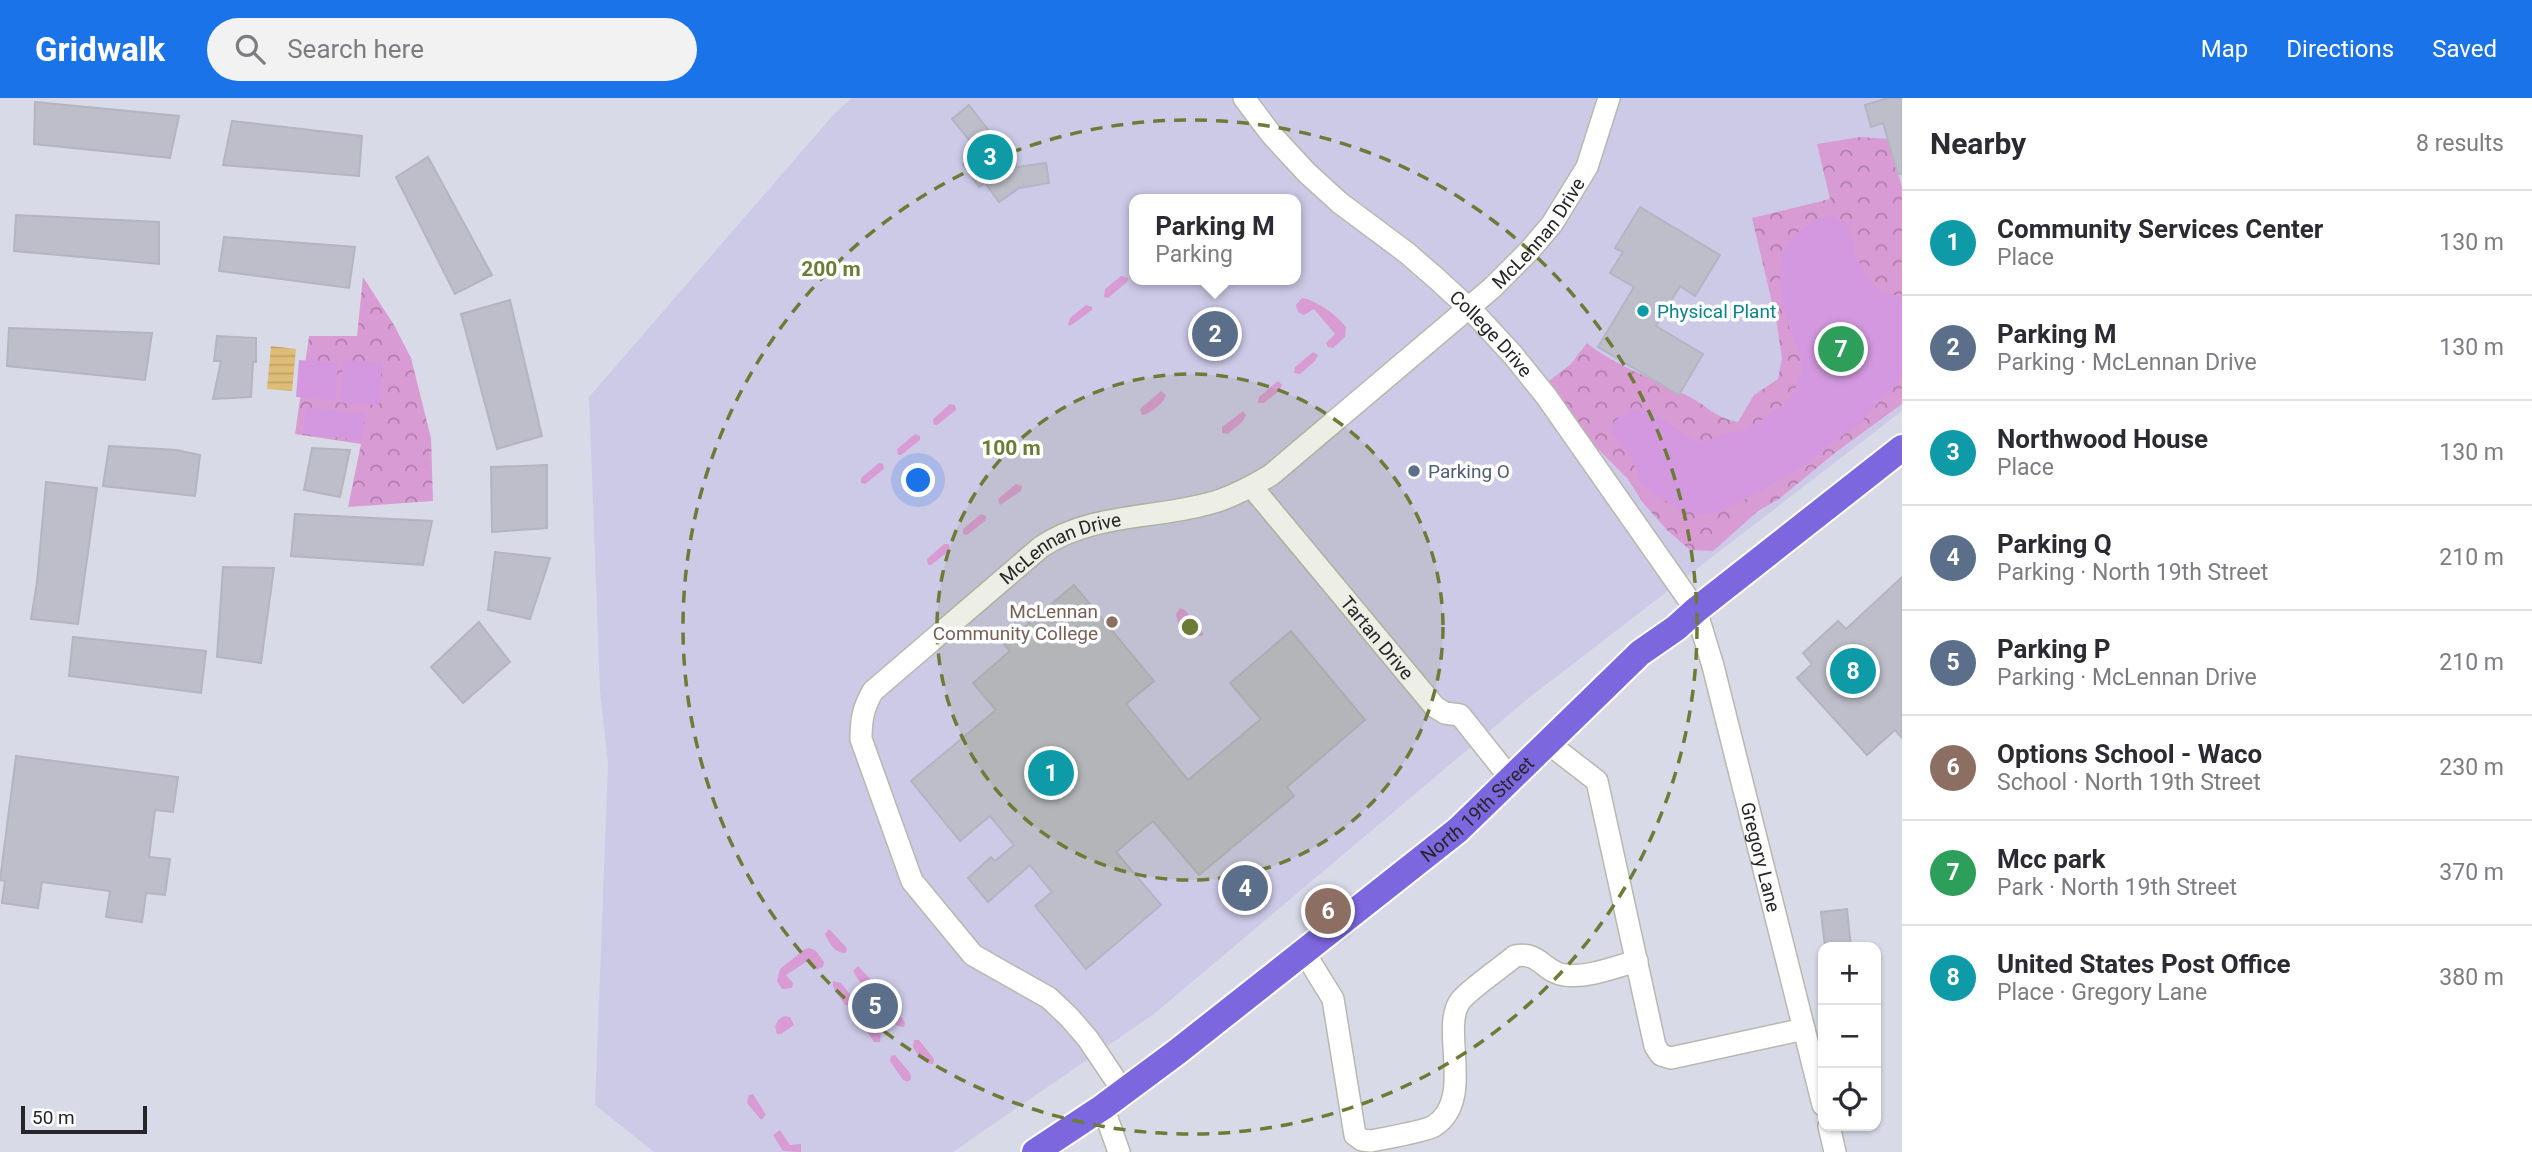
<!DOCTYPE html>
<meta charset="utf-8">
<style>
body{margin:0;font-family:Roboto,sans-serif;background:#f2f2f3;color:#2b2b33}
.controls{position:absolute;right:21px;bottom:21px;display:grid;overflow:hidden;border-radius:14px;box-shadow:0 2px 5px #0004}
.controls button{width:63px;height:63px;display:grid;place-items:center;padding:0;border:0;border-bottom:2px solid #e1e1e2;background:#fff;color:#2b2b33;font:35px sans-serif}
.scale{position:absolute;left:21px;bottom:18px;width:126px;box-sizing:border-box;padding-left:7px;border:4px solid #262626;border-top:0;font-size:19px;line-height:24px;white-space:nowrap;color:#262626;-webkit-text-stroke:5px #fff;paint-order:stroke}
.you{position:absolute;left:919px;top:383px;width:24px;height:24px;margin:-18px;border:5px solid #fff;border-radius:50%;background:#1a73e8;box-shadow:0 0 0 10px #1a73e833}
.badge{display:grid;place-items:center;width:46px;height:46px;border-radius:50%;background:#1a73e8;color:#fff;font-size:23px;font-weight:700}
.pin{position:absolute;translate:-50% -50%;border:4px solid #fff;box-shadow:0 2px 7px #0006}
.popup{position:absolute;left:1129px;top:96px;width:172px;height:91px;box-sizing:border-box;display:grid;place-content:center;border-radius:14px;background:#fff;filter:drop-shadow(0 2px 5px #0005);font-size:23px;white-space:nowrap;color:#7c7c81}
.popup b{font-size:26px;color:#2b2b33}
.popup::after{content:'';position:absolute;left:50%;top:100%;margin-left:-14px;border:14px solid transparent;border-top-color:#fff}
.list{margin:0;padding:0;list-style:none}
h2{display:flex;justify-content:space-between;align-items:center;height:91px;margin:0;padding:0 28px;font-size:30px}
h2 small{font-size:23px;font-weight:400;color:#7c7c81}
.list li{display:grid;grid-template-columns:46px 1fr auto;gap:21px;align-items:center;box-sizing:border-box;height:105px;padding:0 28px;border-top:2px solid #e1e1e2}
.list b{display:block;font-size:26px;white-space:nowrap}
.list p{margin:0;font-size:23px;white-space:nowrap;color:#7c7c81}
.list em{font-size:23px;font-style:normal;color:#7c7c81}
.icon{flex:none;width:38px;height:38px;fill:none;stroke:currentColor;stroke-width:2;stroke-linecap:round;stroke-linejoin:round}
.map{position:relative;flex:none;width:1902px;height:1054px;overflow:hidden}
header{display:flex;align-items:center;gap:42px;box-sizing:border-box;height:98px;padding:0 35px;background:#1a73e8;color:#fff}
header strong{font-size:33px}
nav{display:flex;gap:38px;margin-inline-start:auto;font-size:24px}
.search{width:490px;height:63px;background:#f2f2f3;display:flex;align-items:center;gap:18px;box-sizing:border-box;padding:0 24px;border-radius:38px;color:#7c7c81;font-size:26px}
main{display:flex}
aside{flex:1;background:#fff}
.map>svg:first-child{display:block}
.education{fill:#cdcae8;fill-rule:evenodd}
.grass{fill:#d99bd4}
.forest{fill:url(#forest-crowns)}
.pitch{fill:#d398df}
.water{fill:url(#water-rules)}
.building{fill:#bebeca;stroke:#b4b4c2;stroke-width:2}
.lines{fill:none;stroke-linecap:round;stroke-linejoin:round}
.minor-casing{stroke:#b7b9ad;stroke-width:24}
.major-casing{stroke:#fff;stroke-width:30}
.minor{stroke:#fff;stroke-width:21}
.major{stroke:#7c67df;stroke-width:26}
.ring{fill:none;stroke:#6c7b36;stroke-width:3.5;stroke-dasharray:12 9}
.culture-dot{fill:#0f9aa8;stroke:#fff;stroke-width:2.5}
.service-dot{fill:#5c6f8a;stroke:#fff;stroke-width:2.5}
.education-dot{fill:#8d6e63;stroke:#fff;stroke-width:2.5}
.labels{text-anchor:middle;stroke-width:7;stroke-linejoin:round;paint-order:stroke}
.street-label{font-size:19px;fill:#262626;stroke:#fff}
.culture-label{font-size:19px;fill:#0d838f;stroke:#fff;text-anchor:start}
.service-label{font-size:19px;fill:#4e5e75;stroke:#fff;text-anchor:start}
.education-label{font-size:19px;fill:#785e54;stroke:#fff;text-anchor:end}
.centre{fill:#6c7b36;stroke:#fff;stroke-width:3.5}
.ring-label{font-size:21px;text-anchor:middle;font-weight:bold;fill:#6c7b36;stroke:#fff;stroke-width:7;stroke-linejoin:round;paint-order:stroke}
</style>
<header>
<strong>Gridwalk</strong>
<div class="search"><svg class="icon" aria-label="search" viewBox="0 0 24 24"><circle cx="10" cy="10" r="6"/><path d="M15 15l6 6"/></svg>Search here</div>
<nav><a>Map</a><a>Directions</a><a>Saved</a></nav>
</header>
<main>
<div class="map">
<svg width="1902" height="1054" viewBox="0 0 1902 1054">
<defs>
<pattern id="forest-crowns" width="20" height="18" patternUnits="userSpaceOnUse" patternTransform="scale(1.75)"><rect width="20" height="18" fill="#d99bd4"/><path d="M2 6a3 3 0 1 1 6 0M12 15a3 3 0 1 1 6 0" fill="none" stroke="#b07eac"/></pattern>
<pattern id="water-rules" width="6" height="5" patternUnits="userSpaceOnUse" patternTransform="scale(1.75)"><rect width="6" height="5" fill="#dfbd77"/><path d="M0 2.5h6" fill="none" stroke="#bfa267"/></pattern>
</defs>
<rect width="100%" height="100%" fill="#d9dae8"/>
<!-- education -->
<path class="education" d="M852,0H1902V313L1530,599L1154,916L953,1054H654L595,1007L608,666L600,593L589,299L834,16ZM1134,101H1296V182H1134Z"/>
<!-- grass -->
<g class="grass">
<polygon points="1121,178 1128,180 1127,184 1108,200 1104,199 1105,191"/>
<path d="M1302,200C1316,202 1338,218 1346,229L1345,239L1333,250L1328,249L1326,245L1335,236L1314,211L1304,217L1298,214L1296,207Z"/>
<polygon points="1086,207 1092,209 1092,212 1070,228 1068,226 1070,220"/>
<polygon points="1313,254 1318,257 1315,263 1300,276 1294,275 1295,269"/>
<polygon points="1278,283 1282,287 1279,293 1264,305 1258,305 1259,299"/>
<path d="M1161,293L1166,297C1164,305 1150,316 1142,317L1140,311Z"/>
<polygon points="950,306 955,307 956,312 937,327 934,327 933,321"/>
<polygon points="1243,313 1246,317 1243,323 1228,336 1222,335 1222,329"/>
<polygon points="915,336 920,338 920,342 901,357 898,357 897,351"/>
<polygon points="879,365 883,366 884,371 865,386 861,385 861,380"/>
<polygon points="1016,386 1022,388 1021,393 1000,407 998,401"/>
<polygon points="981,416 986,418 986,422 967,437 963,436 963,431"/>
<polygon points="944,446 949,446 950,452 931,467 928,467 927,461"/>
<polygon points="1180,510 1185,512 1203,535 1203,538 1191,539 1178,525 1176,516"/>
<path d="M829,831L847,850L846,855C835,856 829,845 825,836Z"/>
<polygon points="810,850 816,853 824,864 823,869 816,872 809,862 786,877 793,885 792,890 782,891 777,883 780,871 805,851"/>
<path d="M858,868L876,887L875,892C864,893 858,882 853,873Z"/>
<polygon points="833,883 841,885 853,900 852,908 845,907 833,889"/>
<path d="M885,905H890L905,924L904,929C893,929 890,920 884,912Z"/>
<polygon points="784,918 790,919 794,927 781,936 777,936 775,929 778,922"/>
<polygon points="862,919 866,919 881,936 880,944 874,944 861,925"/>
<path d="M914,942H919L934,961L933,966C922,966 918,957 913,949Z"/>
<polygon points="895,957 910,975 911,981 908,984 903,982 890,963 891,958"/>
<polygon points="753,996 766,1017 761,1022 747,1005 749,997"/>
<polygon points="780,1032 790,1047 801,1046 801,1054 783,1053 773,1037"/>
</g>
<!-- forest -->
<g class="forest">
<path d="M1860,39L1888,41L1902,89V306L1836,354L1779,401L1758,413L1713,453L1690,452L1667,432L1644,406L1627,380L1598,351L1545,286L1571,266L1587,245C1613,267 1659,283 1690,299C1710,310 1714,319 1738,324L1754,297L1778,281L1782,260L1776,221L1752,120L1830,101L1817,46Z"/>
<polygon points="363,179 394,227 411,260 431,340 433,403 348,409 361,346 295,336 309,238 357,238"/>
</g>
<!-- pitch -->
<g class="pitch">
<path d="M1832,117L1845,124L1852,137L1855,157L1872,186L1881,193L1902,199V278L1900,282L1856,329L1833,344L1804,368L1742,403L1717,414L1701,417L1680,411L1650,394L1641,385L1630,357L1612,335L1611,327C1646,291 1665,330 1695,342C1706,347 1714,339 1724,336C1730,334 1735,335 1740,333C1753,329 1785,308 1792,297C1797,289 1802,276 1802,267C1801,256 1794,242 1790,232C1774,179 1770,135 1832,117Z"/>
<polygon points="299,262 338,265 335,302 296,299"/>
<polygon points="343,262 382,265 379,307 340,305"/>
<polygon points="306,309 365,316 362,342 303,336"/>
</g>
<!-- water -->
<polygon class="water" points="271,248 296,251 292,293 267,291"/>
<!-- building -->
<g class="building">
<polygon points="1888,0 1902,0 1902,76 1898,76 1883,25 1871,29 1865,7"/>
<polygon points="35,4 179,18 170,60 34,46"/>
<polygon points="969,7 1017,69 1046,65 1049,85 1019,90 999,104 985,85 979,89 963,66 978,53 952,21"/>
<polygon points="232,23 362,38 359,78 223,67"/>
<polygon points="428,59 492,177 455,196 396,79"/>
<polygon points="1640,109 1720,157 1695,198 1680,188 1656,228 1703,256 1679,297 1598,249 1634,189 1610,175 1623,154 1615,150"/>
<polygon points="16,117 159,124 159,166 14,153"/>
<polygon points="224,139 355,149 349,190 219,173"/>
<polygon points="510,202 542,338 497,351 461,216"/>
<polygon points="9,230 152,235 145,282 7,268"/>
<polygon points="217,238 256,240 256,264 253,264 251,299 213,301 221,263 214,263"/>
<polygon points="109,348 177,352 200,357 195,398 103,388"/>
<polygon points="312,350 350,352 340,399 304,392"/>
<polygon points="547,367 547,430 492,434 491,369"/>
<polygon points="46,384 97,390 78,526 31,521 37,484"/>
<polygon points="295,416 432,423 423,467 291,458"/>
<polygon points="495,454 550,460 530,521 488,512"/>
<polygon points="223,469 274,470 261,565 217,559"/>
<polygon points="1902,479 1902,640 1895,632 1867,657 1797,580 1812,566 1803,555 1838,523 1846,531"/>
<polygon points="1074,487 1154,583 1126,606 1188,682 1261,621 1230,585 1291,533 1365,622 1287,689 1294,698 1199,777 1153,723 1116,754 1161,807 1086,871 1035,808 1052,794 1030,767 988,804 968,780 991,759 995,763 1014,747 990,718 960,743 911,683 996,612 973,585 1010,553 1004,546"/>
<polygon points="479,524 510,564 463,605 431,569"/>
<polygon points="73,539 206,553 201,595 69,578"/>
<polygon points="16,658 178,679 173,714 155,712 149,759 170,761 165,797 146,795 142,824 106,819 110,793 42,784 38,810 2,805 5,783 0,782"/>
<polygon points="1847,811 1851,849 1825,849 1821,814"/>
</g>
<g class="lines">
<defs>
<g id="minor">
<path id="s1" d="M1244,0L1271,36L1307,75L1340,105L1407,155L1437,181L1476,217L1513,257L1546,298L1696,512L1713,568L1823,1007"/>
<path id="s2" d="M1252,389L1435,609L1445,615L1460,617L1511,681"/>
<polyline points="1548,645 1597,683 1655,948 1661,957 1671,960 1804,931"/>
<path d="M1304,854L1333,901L1355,1037L1362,1042L1371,1043C1385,1040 1423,1034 1434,1028C1476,1001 1439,929 1461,902C1471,890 1502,869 1515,858C1540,853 1544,875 1565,877C1589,880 1614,869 1637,863"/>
<path id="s3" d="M1123,993L1088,941L1069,919L1049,900L973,857L912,783L861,641C861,622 863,610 873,593L1041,449C1090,416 1151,421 1207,406C1229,401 1251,389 1271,377L1492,190L1529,153L1552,126L1587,69L1609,0"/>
<polyline points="1103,1009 1119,1054"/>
<polyline points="1829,1028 1835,1054"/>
</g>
<g id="major">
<path id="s4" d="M1035,1054L1103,1009L1177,954L1458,732L1640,555L1676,530L1696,512L1902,350"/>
</g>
</defs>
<!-- minor casing -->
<use href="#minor" class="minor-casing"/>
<!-- major casing -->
<use href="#major" class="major-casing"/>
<!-- minor -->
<use href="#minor" class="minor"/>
<!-- major -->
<use href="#major" class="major"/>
</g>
<!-- distance rings -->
<circle cx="1190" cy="529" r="253" fill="#6c7b36" fill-opacity=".12"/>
<g class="ring">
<circle cx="1190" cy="529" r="253"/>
<circle cx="1190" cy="529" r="507"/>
</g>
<!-- markers -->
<circle class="culture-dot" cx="1643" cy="213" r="7"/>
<circle class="service-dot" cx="1414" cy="373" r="7"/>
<circle class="education-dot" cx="1112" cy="524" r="7"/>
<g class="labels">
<!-- street labels -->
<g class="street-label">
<text dy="7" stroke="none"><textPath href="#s3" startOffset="1330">McLennan Drive</textPath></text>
<text dy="7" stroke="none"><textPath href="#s1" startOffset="343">College Drive</textPath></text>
<text dy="7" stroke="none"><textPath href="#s3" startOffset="742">McLennan Drive</textPath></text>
<text dy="7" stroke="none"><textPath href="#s2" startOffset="196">Tartan Drive</textPath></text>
<text dy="7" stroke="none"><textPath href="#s4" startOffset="560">North 19th Street</textPath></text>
<text dy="7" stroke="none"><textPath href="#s1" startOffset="943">Gregory Lane</textPath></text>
</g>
<!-- culture labels -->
<g class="culture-label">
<text x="1657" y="220">Physical Plant</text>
</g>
<!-- service labels -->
<g class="service-label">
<text x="1428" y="380">Parking O</text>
</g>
<!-- education labels -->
<g class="education-label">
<text x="1098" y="520">McLennan<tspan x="1098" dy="22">Community College</tspan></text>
</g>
</g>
<circle cx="1190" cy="529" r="10" class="centre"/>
<g class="ring-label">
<text x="831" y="178">200 m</text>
<text x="1011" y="357">100 m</text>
</g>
</svg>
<div class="controls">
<button>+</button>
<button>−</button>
<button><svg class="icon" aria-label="locate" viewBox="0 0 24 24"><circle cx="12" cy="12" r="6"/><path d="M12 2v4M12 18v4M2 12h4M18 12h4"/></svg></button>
</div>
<div class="scale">50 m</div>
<div class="you"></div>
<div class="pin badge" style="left:1051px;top:675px;background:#0f9aa8">1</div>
<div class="pin badge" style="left:1215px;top:236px;background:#5c6f8a">2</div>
<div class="popup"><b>Parking M</b>Parking</div>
<div class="pin badge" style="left:990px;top:59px;background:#0f9aa8">3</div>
<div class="pin badge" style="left:1245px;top:790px;background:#5c6f8a">4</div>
<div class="pin badge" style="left:875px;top:908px;background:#5c6f8a">5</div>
<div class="pin badge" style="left:1328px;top:813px;background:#8d6e63">6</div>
<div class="pin badge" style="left:1841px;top:251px;background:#2e9e5b">7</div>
<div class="pin badge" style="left:1853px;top:573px;background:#0f9aa8">8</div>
</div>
<aside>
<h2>Nearby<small>8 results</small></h2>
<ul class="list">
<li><span class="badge" style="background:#0f9aa8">1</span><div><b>Community Services Center</b><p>Place</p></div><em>130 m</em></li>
<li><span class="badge" style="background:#5c6f8a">2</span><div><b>Parking M</b><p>Parking · McLennan Drive</p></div><em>130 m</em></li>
<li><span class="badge" style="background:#0f9aa8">3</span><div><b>Northwood House</b><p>Place</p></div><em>130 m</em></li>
<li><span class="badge" style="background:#5c6f8a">4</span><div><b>Parking Q</b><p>Parking · North 19th Street</p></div><em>210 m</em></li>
<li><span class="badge" style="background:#5c6f8a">5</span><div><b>Parking P</b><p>Parking · McLennan Drive</p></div><em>210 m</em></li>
<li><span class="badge" style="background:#8d6e63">6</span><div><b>Options School - Waco</b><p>School · North 19th Street</p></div><em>230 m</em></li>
<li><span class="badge" style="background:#2e9e5b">7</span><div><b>Mcc park</b><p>Park · North 19th Street</p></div><em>370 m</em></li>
<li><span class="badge" style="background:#0f9aa8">8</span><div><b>United States Post Office</b><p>Place · Gregory Lane</p></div><em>380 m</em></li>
</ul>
</aside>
</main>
